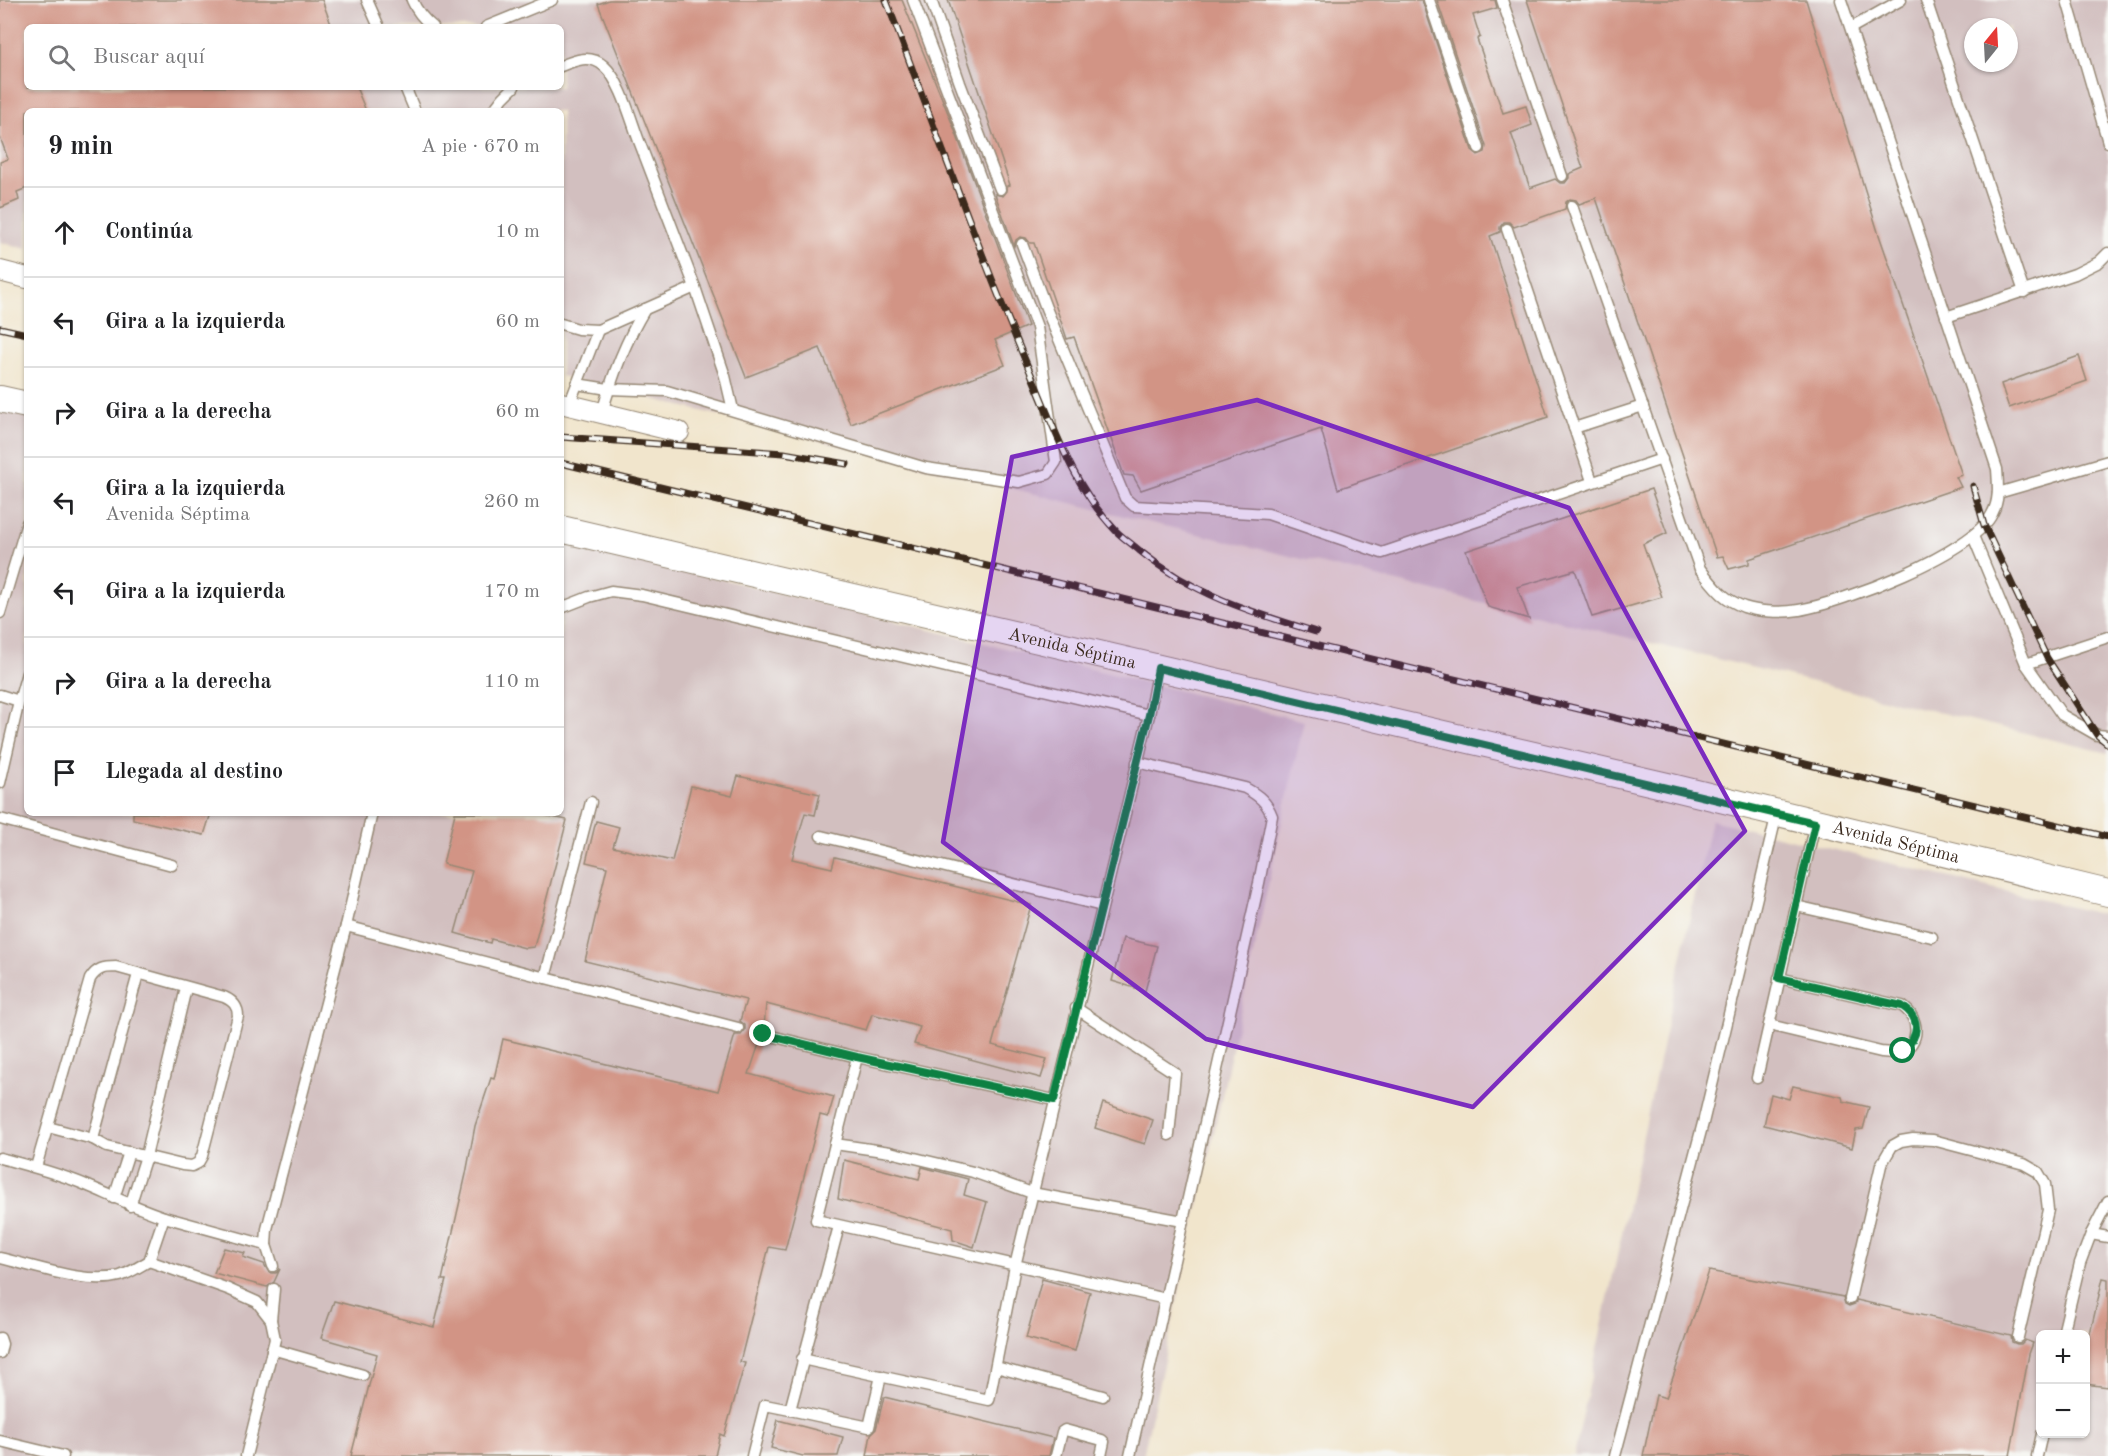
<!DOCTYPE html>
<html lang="es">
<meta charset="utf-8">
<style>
body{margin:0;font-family:"Old Standard TT",serif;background:#f2f2f2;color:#202124}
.controls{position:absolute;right:18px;bottom:18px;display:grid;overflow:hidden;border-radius:9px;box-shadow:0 2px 4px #0004}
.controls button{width:54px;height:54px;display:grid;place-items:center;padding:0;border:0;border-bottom:2px solid #e0e0e0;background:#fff;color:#202124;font:30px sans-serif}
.compass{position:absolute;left:1964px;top:18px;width:54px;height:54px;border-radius:50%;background:#fff;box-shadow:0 2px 4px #0004;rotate:18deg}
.stop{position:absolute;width:18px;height:18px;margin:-14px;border:4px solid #0b8043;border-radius:50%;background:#fff}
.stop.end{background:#0b8043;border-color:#fff;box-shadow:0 2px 6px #0008}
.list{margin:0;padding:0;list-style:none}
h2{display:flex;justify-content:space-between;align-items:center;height:78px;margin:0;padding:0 24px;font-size:26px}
h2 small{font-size:20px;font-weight:400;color:#757577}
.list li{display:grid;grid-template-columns:39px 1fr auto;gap:18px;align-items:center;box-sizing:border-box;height:90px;padding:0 24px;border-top:2px solid #e0e0e0}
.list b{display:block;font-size:22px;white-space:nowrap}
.list p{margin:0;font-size:20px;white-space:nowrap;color:#757577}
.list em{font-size:20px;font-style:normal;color:#757577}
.icon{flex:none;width:33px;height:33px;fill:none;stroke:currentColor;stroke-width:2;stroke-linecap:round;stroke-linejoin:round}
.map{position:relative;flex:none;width:2108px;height:1456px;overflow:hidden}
.search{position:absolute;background:#fff;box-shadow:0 2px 4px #0004;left:24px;top:24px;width:540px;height:66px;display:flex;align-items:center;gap:15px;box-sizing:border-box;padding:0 21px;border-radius:9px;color:#757577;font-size:22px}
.panel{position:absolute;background:#fff;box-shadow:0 2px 4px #0004;left:24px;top:108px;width:540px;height:708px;border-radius:9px}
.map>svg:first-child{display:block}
.industrial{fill:#d2bfbf;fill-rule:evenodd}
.building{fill:#d29485}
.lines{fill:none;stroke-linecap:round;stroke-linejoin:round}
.service-casing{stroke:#968875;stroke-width:13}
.minor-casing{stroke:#968875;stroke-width:22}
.tertiary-casing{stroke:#968875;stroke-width:28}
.service{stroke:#fff;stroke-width:10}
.minor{stroke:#fff;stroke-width:20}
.tertiary{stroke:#fff;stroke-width:26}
.rail-casing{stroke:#3b2a1e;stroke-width:7}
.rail{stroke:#f6f6f2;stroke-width:4.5;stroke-dasharray:14;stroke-linecap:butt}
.route{stroke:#0b8043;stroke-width:8}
.marked{fill:#7b2cbf;fill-opacity:0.2;stroke:#7b2cbf;stroke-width:4.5;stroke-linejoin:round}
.labels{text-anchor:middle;stroke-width:6;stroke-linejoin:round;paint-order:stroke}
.street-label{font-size:18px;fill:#3b2a1e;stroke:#f6f6f2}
</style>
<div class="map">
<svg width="2108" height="1456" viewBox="0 0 2108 1456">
<rect width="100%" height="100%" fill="#f6f6f2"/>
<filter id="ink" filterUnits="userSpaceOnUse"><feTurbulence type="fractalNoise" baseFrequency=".0167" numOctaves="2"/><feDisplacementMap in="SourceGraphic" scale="12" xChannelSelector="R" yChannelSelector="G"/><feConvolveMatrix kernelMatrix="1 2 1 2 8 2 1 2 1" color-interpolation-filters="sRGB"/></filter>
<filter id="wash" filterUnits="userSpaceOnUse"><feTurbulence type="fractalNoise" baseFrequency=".008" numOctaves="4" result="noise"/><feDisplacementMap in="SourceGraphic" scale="24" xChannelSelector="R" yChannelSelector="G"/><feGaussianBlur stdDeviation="1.35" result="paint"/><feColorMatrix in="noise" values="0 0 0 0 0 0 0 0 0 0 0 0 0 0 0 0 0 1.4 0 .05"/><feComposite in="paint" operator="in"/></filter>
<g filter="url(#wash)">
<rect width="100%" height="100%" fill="#f1e5cc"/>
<!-- industrial -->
<g class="industrial">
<path d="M0,0H2108V753L1123,516L561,376V111H27V249L0,242ZM27,27H561V87H27ZM1973,27H2009V63H1973Z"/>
<polygon points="0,404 27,410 27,813 561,813 561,540 1304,721 1143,1456 0,1456"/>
<path d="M1711,820L2108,916V1456H1574ZM2040,1334H2086V1434H2040Z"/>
</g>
<g id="blocks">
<!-- building -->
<g class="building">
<polygon points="0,0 322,0 332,27 27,27 27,87 356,87 366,111 27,111 27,188 17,192 19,200 0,208 0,162 8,159 0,137"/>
<polygon points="609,0 902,0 954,128 1028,326 995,340 1005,365 851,424 820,348 746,377 598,4"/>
<polygon points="948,0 1422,0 1472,150 1478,155 1485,152 1486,146 1437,0 1495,0 1497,8 1473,15 1480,37 1477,39 1503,113 1526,106 1532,125 1511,133 1530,188 1555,179 1560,183 1565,183 1569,178 1569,174 1583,168 1527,0 1806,0 1878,232 1962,475 1956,477 1961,487 1749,559 1749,564 1729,569 1723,556 1717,557 1596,198 1579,204 1576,200 1570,199 1566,202 1565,209 1514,227 1509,222 1504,222 1500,227 1500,232 1490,236 1548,417 1338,489 1321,429 1141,490 1133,476 1124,475 1074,337 1067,339 1065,333 1034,243 1030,243 1026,238 1020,237 1016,240 1014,246 995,194 1003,196 1007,191 1007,186 1010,185"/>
<polygon points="2079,356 2087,381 2009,408 2001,384"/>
<polygon points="1651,489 1667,533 1643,544 1662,597 1592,617 1575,570 1517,587 1529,619 1488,607 1466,551"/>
<polygon points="738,776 820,794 815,815 805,813 792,859 832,868 835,857 1031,905 992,1045 1047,1059 1041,1078 914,1044 920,1027 872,1014 866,1030 766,1004 764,1027 758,1028 756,1033 756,1037 760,1041 749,1074 834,1097 828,1117 820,1115 785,1250 769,1247 740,1362 745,1363 724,1436 720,1434 715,1456 351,1456 377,1354 321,1338 334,1301 434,1327 446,1280 442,1280 466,1174 475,1126 491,1078 494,1079 503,1039 718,1091 735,1035 741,1035 745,1030 745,1025 740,1021 746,1000 585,961 607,867 586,862 596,821 619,827 613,847 672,861 691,786 732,796"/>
<polygon points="133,813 211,813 204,835 133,819"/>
<polygon points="455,813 535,813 567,820 534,947 525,948 491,939 490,943 455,933 472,871 443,864"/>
<polygon points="1123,938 1157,946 1145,991 1112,981"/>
<polygon points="1793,1086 1842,1097 1843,1101 1869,1107 1863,1129 1856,1130 1852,1148 1764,1125 1771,1094 1789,1099"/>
<polygon points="1103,1103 1153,1120 1145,1144 1095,1128"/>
<polygon points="844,1160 919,1179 922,1167 968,1179 964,1195 987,1202 974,1247 953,1240 952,1229 838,1199"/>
<polygon points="224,1248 245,1253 243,1257 264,1264 268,1271 271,1273 276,1273 280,1269 274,1282 267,1287 214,1273"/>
<polygon points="1709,1271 1843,1297 1845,1304 1849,1306 1855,1304 1857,1300 2011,1336 2012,1342 2017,1344 2021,1344 2025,1340 2033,1343 2029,1354 2010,1456 1643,1456 1656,1395 1666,1398"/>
<polygon points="2103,1278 2108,1279 2108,1387 2085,1384 2085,1355"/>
<polygon points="1042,1279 1090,1292 1075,1351 1026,1338"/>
<polygon points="884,1397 1053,1438 1049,1456 867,1456 871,1434 876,1429"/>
<polygon points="778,1420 843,1437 838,1456 803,1456 771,1448"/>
</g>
</g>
</g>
<g filter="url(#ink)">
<use href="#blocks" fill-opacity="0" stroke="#968875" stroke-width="1.5"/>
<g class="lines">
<defs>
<g id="service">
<polyline points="367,0 379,27"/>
<path d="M412,0C417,12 423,19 433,27"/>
<polyline points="931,0 960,83 1000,189"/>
<polyline points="1429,0 1479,148"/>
<polyline points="1502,0 1562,176"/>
<polyline points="1926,0 2024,292"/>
<polyline points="2067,0 2108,142"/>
<polyline points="486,27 552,0"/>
<polyline points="1851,28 1901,0"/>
<path d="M561,66C575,60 590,54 604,66C621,81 631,120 639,141C658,190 676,238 695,287"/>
<polyline points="405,87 415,111"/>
<polyline points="493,111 503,98 514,87"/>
<path d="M1572,206L1700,569C1715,587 1721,598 1744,607C1759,612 1782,613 1799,610C1842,603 1973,553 1992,514C2000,500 1998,484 1997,469L1841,0"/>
<polyline points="1507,229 1592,481"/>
<polyline points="1022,244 1046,308 1125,498 1134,506 1268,514 1382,553 1662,459"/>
<polyline points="1946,317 2075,274 2099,262 2108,253"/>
<polyline points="561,324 578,329 598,330 695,287 725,376 733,410"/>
<polyline points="577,384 608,389 667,391 926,468 1019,482 1048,474 1056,462 1037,327 913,0"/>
<polyline points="569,405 598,330"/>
<path d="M602,413C612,376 625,342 645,309"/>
<polyline points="1574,428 1643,406"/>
<polyline points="1998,493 2108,461"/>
<polyline points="1973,536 2026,664 2062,715 2097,735 2108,736"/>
<polyline points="561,608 589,597 611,591 642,595 1149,715"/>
<polyline points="0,613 27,523"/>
<polyline points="2026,664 2108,637"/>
<polyline points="0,695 19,701 0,783"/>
<polyline points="19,701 27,673"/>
<polyline points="0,819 172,865"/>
<polyline points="821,836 1102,906"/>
<polyline points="1796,906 1932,937"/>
<polyline points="346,926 738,1028"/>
<polyline points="545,978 591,802"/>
<polyline points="1076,1008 1175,1073 1169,1135"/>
<path d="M1769,1025L1881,1052C1887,1052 1894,1054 1900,1052C1921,1044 1920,1018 1902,1006L1779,978"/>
<polyline points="763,1034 857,1057 1054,1100"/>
<polyline points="857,1057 816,1220 1166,1299"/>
<polyline points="1757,1078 1815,823"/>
<polyline points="48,1127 93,1139"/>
<polyline points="835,1144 890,1152 973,1172 1032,1193 1183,1221"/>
<path d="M0,1158C29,1166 58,1173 86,1185C112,1196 137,1208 164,1217L149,1261C140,1266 130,1273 120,1276C86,1285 35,1266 0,1258"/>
<path d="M36,1167L90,979C97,968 104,967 116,967L224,997C233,1001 238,1006 238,1016L202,1156L198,1163L192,1166L182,1165L107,1147L93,1139L138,974"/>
<polyline points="114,1198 129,1152"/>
<polyline points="130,1206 146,1156 186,988"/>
<polyline points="164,1217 266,1245 267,1229 346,926 372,813"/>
<polyline points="2091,1234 2108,1201"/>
<polyline points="266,1245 273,1266"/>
<polyline points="149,1261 228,1289 257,1302 271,1320 275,1339 246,1456"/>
<polyline points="1850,1299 1881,1165 1892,1146 1901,1141 1913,1139 1933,1140 2024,1164 2038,1172 2045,1184 2048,1210 2018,1337"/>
<polyline points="271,1320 274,1289"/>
<polyline points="2063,1334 2080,1263 2091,1234 2108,1237"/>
<polyline points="0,1338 2,1344 0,1353"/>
<polyline points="272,1349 363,1375"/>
<polyline points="802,1359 989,1400 1015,1266 1149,715 1158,668"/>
<polyline points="996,1367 1103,1396"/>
<polyline points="790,1410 869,1427 881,1376"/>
<polyline points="0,1441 63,1456"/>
<polyline points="752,1456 765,1405 790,1410 839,1226"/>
<polyline points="1056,1456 1062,1432 1065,1430 1102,1440 1104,1442 1101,1456"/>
<path d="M1130,1456L1259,883L1272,816C1267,802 1258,795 1245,788L1137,762"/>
<polyline points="1615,1456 1703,1123 1777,813"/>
<polyline points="2037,1456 2042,1434"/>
</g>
<g id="minor">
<polyline points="0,271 27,278"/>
<polyline points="561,403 679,432"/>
</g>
<g id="tertiary">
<polyline points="0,399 27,405"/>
<path id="s1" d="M561,529L1667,786L2108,893"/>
</g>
</defs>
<!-- service casing -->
<use href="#service" class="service-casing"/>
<!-- minor casing -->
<use href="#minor" class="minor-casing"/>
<!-- tertiary casing -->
<use href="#tertiary" class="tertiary-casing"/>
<!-- service -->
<use href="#service" class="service"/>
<!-- minor -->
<use href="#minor" class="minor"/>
<!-- tertiary -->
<use href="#tertiary" class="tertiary"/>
<defs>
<g id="rail">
<path d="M886,0C935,127 980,256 1034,381C1057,435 1074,487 1116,531C1123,538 1132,544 1140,551C1194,595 1251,612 1316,632"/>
<polyline points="0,328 27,334"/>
<polyline points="561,437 784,453 847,464"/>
<polyline points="561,463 2108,837"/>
<polyline points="1973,486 1984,525 2047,658 2097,735 2108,744"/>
</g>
</defs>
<!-- rail casing -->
<use href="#rail" class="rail-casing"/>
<!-- rail -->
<use href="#rail" class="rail"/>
</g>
</g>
<g class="lines" filter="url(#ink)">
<!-- route -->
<path class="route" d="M763,1034L857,1057L1054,1100L1149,715L1158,668L1815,823L1779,978L1902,1006C1922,1019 1919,1036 1903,1051"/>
</g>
<!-- marked area -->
<path class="marked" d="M1257,400L1569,508L1745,831L1473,1107L1206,1039L943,842L1012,457Z"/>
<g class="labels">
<!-- street labels -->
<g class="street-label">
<text dy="6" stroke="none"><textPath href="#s1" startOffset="525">Avenida Séptima</textPath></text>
<text dy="6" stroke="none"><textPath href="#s1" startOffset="1371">Avenida Séptima</textPath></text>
</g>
</g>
</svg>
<div class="controls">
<button>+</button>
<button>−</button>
</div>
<svg class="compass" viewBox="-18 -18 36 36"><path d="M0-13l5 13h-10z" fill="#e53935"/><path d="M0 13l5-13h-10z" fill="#757577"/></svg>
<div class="stop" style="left:1903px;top:1051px"></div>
<div class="stop end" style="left:763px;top:1034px"></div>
<div class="search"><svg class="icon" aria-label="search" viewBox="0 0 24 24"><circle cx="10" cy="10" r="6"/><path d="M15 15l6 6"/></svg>Buscar aquí</div>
<section class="panel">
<h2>9 min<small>A pie · 670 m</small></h2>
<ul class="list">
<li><svg class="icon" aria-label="ahead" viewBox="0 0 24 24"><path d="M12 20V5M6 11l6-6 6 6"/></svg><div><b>Continúa</b></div><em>10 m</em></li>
<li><svg class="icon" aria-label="left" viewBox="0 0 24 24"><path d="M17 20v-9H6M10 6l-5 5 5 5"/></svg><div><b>Gira a la izquierda</b></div><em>60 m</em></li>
<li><svg class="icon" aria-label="right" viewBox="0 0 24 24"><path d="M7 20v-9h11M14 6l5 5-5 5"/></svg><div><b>Gira a la derecha</b></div><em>60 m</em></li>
<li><svg class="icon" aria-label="left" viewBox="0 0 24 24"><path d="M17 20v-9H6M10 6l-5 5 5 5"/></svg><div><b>Gira a la izquierda</b><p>Avenida Séptima</p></div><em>260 m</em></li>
<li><svg class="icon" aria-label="left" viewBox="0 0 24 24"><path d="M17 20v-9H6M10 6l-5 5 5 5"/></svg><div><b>Gira a la izquierda</b></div><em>170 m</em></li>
<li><svg class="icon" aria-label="right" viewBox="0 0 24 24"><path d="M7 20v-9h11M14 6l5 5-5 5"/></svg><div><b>Gira a la derecha</b></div><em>110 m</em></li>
<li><svg class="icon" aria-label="arrive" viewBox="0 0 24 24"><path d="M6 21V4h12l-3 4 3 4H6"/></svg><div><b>Llegada al destino</b></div></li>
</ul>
</section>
</div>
